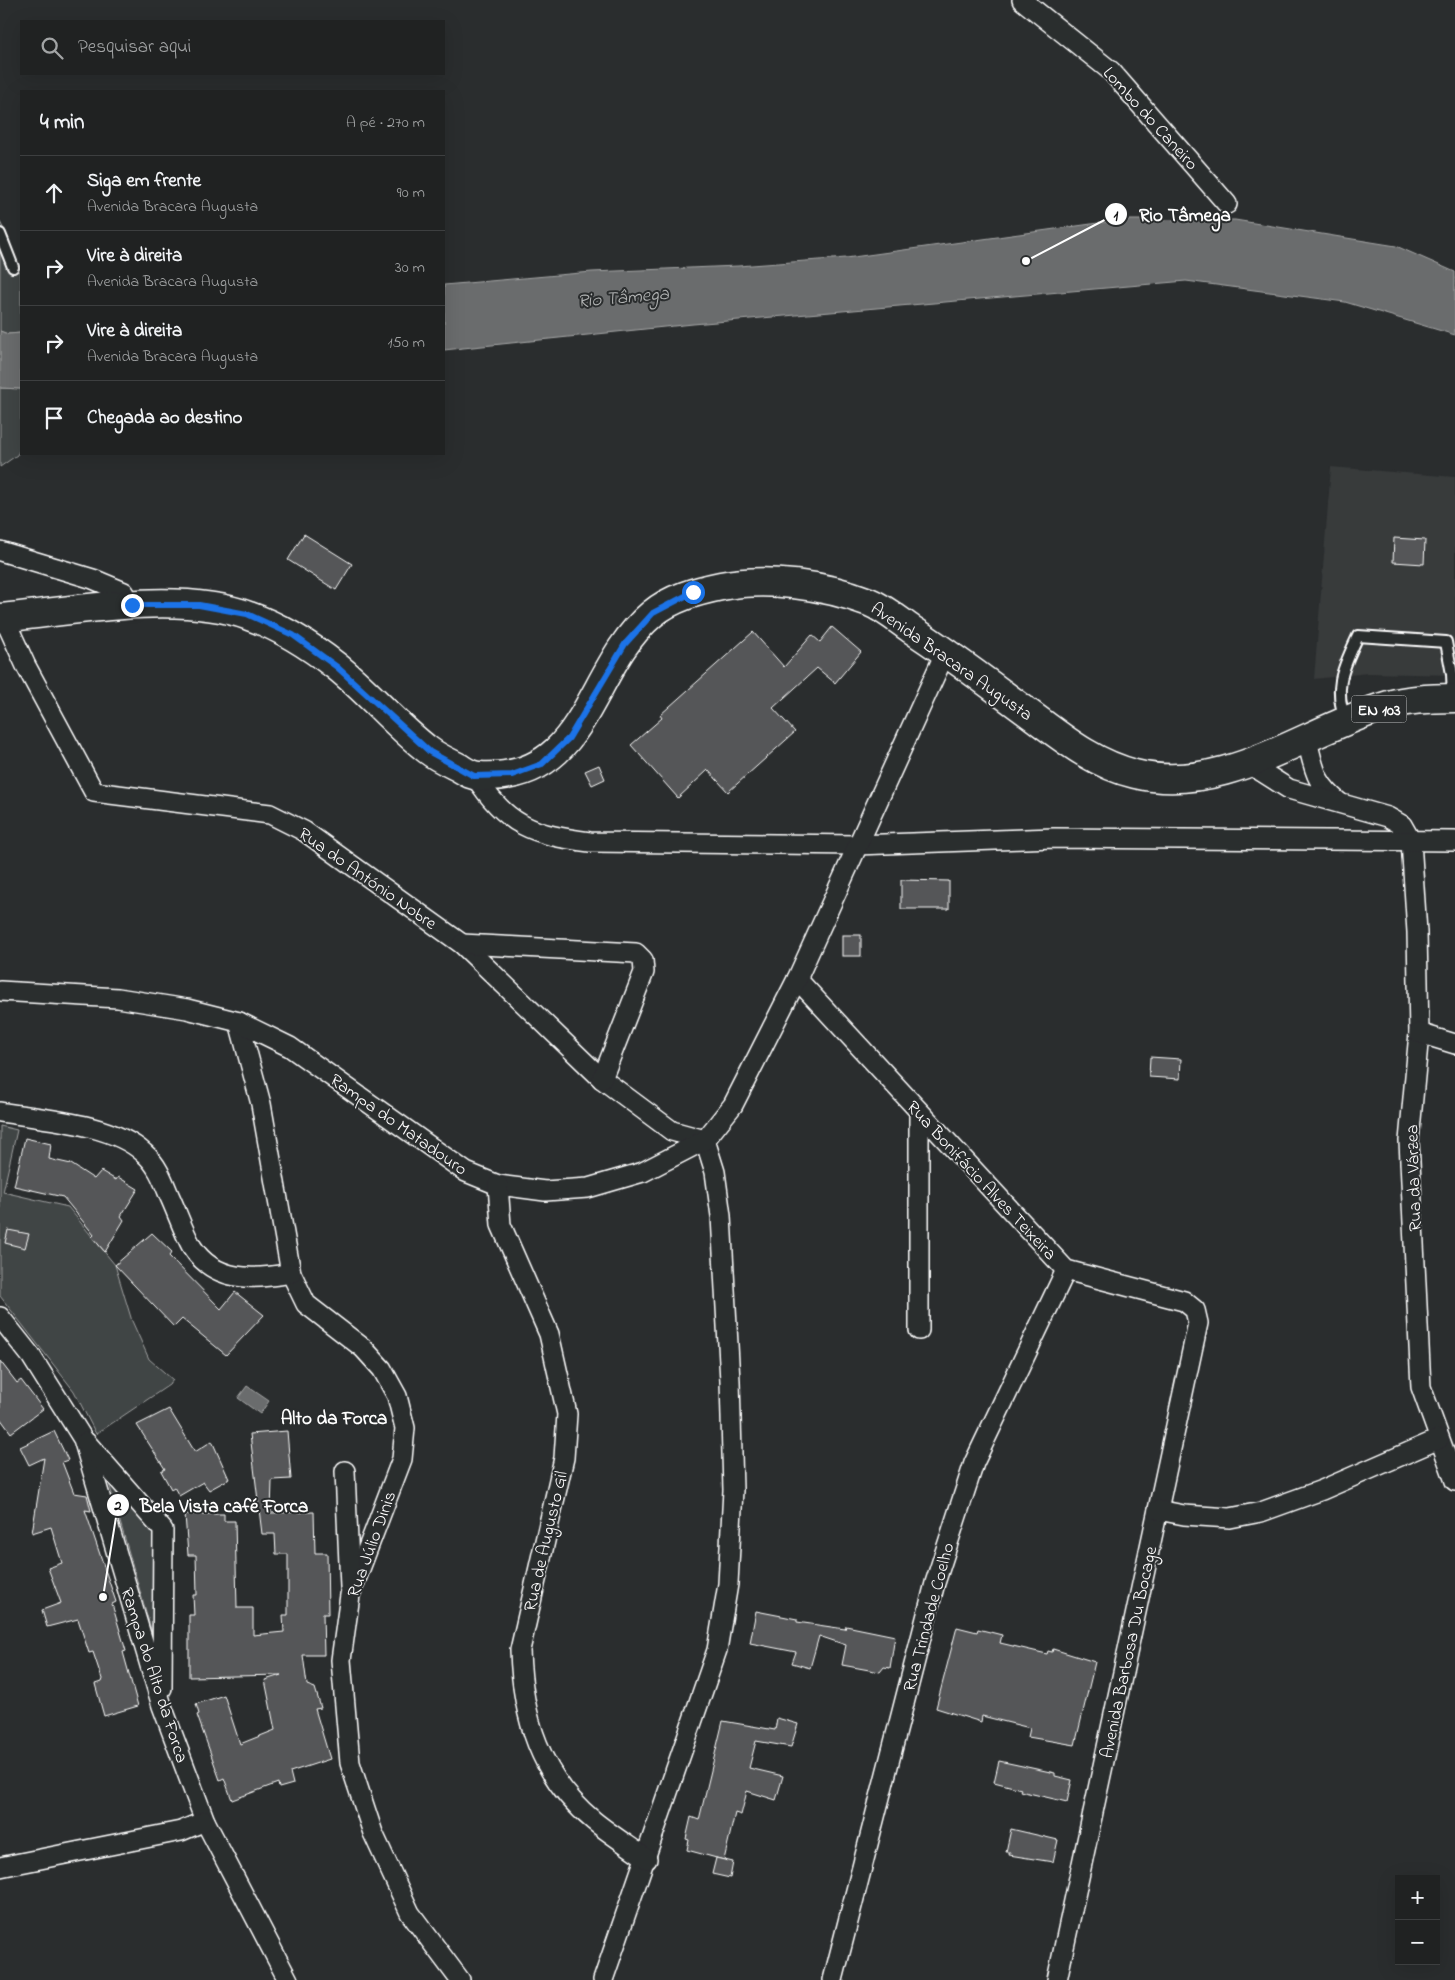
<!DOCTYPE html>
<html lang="pt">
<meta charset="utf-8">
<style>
body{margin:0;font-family:"Indie Flower",sans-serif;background:#282a2a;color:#f1f3f6}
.controls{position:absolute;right:15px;bottom:15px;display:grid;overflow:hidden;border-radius:0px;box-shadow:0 5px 20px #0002}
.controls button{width:45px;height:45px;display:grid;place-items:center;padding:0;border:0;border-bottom:1px solid #3d3f40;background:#202222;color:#f1f3f6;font:25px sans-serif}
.stop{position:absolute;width:15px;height:15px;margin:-11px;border:4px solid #1a73e8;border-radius:50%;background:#fff}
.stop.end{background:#1a73e8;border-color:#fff;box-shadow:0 1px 5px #0008}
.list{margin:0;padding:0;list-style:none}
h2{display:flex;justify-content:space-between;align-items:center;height:65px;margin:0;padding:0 20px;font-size:21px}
h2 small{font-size:16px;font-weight:400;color:#a2a4a5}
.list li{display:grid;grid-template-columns:32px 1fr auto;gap:15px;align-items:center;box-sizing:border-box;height:75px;padding:0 20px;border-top:1px solid #3d3f40}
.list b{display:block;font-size:19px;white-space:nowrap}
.list p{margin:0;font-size:16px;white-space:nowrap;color:#a2a4a5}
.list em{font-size:16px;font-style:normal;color:#a2a4a5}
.icon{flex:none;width:28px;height:28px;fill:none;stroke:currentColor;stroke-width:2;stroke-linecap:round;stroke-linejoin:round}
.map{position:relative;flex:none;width:1455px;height:1980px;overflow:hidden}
.search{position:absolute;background:#202222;box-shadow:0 5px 20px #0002;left:20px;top:20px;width:425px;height:55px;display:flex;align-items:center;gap:12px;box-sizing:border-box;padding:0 18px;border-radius:0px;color:#a2a4a5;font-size:19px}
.panel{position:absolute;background:#202222;box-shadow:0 5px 20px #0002;left:20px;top:90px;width:425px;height:365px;border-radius:0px}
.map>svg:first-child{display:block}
.built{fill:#373a3b}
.green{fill:#414445;stroke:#a0a2a2}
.water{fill:#6a6c6d;stroke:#a6a7a7}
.building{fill:#555758;stroke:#fff}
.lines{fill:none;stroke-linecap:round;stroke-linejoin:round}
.lane-casing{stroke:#fff;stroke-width:14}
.street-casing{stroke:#fff;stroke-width:22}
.primary-casing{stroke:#fff;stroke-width:31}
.lane{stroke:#2a2d2e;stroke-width:10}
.street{stroke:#2a2d2e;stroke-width:19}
.primary{stroke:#2a2d2e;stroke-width:28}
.route{stroke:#1a73e8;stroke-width:6}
.labels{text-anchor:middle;stroke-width:4;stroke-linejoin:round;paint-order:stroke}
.shield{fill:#2a2d2e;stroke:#bfc0c0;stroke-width:1}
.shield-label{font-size:16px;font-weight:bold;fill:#fff}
.street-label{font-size:18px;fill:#fff;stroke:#2a2d2e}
.water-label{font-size:19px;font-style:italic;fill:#b4b6b6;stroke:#2a2d2e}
.neighbourhood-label{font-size:19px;font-weight:bold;fill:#fff;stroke:#2a2d2e}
.leader{fill:none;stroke:#fff;stroke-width:2}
.callout-dot{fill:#fff;stroke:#2a2d2e;stroke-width:2}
.mark-label{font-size:15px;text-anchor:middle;font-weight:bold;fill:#111}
.callout-label{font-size:19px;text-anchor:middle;font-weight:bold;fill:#fff;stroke:#2a2d2e;stroke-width:4;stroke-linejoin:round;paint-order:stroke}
</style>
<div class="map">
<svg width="1455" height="1980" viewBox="0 0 1455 1980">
<rect width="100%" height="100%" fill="#2a2d2e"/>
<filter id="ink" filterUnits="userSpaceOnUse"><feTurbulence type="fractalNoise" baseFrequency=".02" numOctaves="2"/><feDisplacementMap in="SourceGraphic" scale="10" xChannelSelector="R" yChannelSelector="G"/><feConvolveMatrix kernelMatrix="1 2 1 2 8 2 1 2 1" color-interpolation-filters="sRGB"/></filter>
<g filter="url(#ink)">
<!-- built -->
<polygon class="built" points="1331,467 1455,477 1455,675 1368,673 1314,679"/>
<!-- green -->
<g class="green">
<polygon points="0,222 9,239 17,268 21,269 21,333 8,334 0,331"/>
<polygon points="0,388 21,389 21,448 17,455 0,467"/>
<polygon points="0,1126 17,1130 3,1192 68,1207 115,1265 132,1321 149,1359 173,1380 169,1385 96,1434 74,1391 0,1296"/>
<polygon points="106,1473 155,1535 157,1650"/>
</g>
<!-- water -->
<g class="water">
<polygon points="1120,220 1235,220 1396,246 1455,272 1455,335 1345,302 1186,281 693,324 444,350 444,285 592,272 738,266 846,258"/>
<polygon points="0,331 8,334 21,333 21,389 0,388"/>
<polygon points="247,1386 269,1401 260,1414 238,1398"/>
</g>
<!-- building -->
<g class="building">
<polygon points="304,534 352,564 336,590 288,560"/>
<polygon points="1394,538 1425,540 1424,564 1393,562"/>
<polygon points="832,627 861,652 835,683 817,668 773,708 795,732 728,792 708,770 678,798 631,745 662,718 660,715 753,632 784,667 812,635 820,642"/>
<polygon points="599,765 605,779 592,785 585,771"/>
<polygon points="901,880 949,881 949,909 901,909"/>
<rect x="842" y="935" width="19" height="21"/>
<polygon points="1150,1057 1181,1059 1180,1079 1149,1077"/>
<polygon points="25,1138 51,1144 49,1159 71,1164 94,1179 101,1171 116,1180 118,1177 138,1189 121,1216 124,1220 105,1252 92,1237 94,1235 63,1197 14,1186"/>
<polygon points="8,1230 29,1234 25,1248 5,1243"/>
<polygon points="152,1233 172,1252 169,1256 221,1309 235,1292 264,1315 226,1355 182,1319 174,1327 115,1265"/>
<polygon points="0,1361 17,1383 21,1380 43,1409 11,1433 0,1418"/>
<polygon points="169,1409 195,1452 212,1441 229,1479 209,1490 203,1482 179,1496 174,1487 171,1489 161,1471 165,1469 137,1425"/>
<polygon points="54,1431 68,1460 62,1462 74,1493 87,1495 91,1511 85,1510 116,1602 112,1604 126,1651 123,1652 138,1706 104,1716 95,1684 101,1682 102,1679 93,1652 89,1653 78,1619 47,1627 42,1610 61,1603 48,1568 62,1563 51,1527 32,1533 44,1458 29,1465 20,1447"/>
<polygon points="287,1431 291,1479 272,1480 271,1513 314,1512 315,1553 327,1553 328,1614 323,1614 324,1655 303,1655 307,1685 315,1688 321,1708 315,1709 330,1759 290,1772 293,1784 279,1788 278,1783 232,1800 224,1778 220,1780 197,1715 199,1714 196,1704 224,1695 240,1744 275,1730 265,1680 281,1675 189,1677 189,1615 194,1615 193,1595 197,1595 196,1555 188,1555 185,1514 224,1514 224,1521 235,1521 237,1608 253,1608 253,1635 284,1632 283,1615 288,1615 288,1554 276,1554 275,1534 262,1534 250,1434"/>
<polygon points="756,1611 797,1619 797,1622 845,1629 846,1626 895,1636 890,1668 884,1667 880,1672 842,1665 846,1645 819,1636 810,1668 792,1663 796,1652 750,1643"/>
<polygon points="957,1627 977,1632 978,1629 1002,1635 1000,1643 1047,1654 1048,1651 1052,1652 1053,1649 1095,1662 1075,1745 1028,1737 1030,1728 982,1716 981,1722 936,1708"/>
<polygon points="777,1718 798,1724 791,1747 756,1741 749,1768 783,1776 776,1800 747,1791 741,1815 735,1813 724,1860 687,1850 689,1840 686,1839 691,1817 699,1820 723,1721 775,1730"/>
<polygon points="999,1761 1055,1773 1055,1776 1072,1780 1067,1802 1020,1791 1021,1789 994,1782"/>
<polygon points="1011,1829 1058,1840 1053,1862 1009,1855 1010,1852 1006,1852"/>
<polygon points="716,1858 733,1862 730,1878 712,1874"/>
</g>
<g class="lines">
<defs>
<g id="lane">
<polyline points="0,234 13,267"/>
<path d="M1346,721C1332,688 1344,666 1358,636L1446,642L1452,674L1453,696"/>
</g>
<g id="street">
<polyline points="1022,0 1111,71 1227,204"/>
<polyline points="0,551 93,579 124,592 132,605"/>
<polyline points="4,618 26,666 94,792 270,814 304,831 462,944 602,1079 672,1131 705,1140 715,1172 721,1216 730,1381 733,1490 728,1584 717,1650 603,1980"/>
<path d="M1306,737C1315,769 1313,781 1340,803"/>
<polyline points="1248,763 1289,789 1388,817 1402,825 1411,841 1417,932 1419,1033 1409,1141 1421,1387 1455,1481"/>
<path d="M475,776C506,826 534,835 590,842L856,845L1054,838L1455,841"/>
<polyline points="462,944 636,953 643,960 644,972 602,1079"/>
<polyline points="797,979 1066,1270 1184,1301 1195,1310 1198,1323 1057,1980"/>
<polyline points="0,991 118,998 187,1009 239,1022 261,1104 291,1273 306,1304 363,1348 382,1369 397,1396 405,1428 402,1459 350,1595 341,1660 350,1763 373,1833 410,1913 460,1980"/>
<polyline points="239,1022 290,1047 466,1172 498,1185 545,1191 588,1188 643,1172 705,1140 733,1105 797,979 946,651"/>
<polyline points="1419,1033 1455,1044"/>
<path d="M0,1112C42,1119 112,1123 144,1153C157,1164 163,1180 169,1195C177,1212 183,1231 192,1247C215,1283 255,1280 291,1273"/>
<path d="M498,1185L501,1225L549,1334L567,1414L564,1458L520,1650C522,1717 540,1777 594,1821C610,1834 629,1846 647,1859"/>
<polyline points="0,1317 31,1356 83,1439 162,1706 205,1821 288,1980"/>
<polyline points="919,1330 919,1113"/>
<polyline points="86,1442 163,1530 162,1688"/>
<polyline points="345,1471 350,1587"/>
<polyline points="1158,1510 1184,1515 1230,1518 1261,1512 1322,1490 1439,1439"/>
<polyline points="0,1867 181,1831 205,1821"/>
<polyline points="833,1980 935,1583 974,1463 1066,1270"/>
</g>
<path id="primary" d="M0,618C74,611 179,590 249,616C281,627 309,645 336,666C369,692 395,725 428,750C437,757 448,762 458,767C465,771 471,776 480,776C589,782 586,669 652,614C671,598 697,591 721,586C767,577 825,585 869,602C884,608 898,620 911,629C953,656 993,687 1034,717C1065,740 1095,764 1135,774C1225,796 1306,729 1389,705C1409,699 1434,698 1455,698"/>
</defs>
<!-- lane casing -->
<use href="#lane" class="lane-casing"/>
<!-- street casing -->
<use href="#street" class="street-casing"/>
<!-- primary casing -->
<use href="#primary" class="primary-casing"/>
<!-- lane -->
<use href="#lane" class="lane"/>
<!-- street -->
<use href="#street" class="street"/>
<!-- primary -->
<use href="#primary" class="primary"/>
</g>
</g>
<g class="lines" filter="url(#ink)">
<!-- route -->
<polyline class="route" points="132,605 199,605 247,614 293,635 337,667 430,752 474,776 512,775 542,764 569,738 625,644 653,613 693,592"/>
</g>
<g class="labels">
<!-- shield labels -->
<rect class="shield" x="1351.5" y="695.5" width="55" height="27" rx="4"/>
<g class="shield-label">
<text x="1379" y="715">EN 103</text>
</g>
<!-- street labels -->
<g class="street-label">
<text transform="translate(1151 118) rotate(48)" y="6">Lombo do Caneiro</text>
<text transform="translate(952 661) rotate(35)" y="6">Avenida Bracara Augusta</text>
<text transform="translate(368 878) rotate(35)" y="6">Rua do António Nobre</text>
<text transform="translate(399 1124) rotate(35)" y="6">Rampa do Matadouro</text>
<text transform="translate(1413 1178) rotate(-92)" y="6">Rua da Várzea</text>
<text transform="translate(982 1180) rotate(47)" y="6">Rua Bonifácio Alves Teixeira</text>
<text transform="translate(545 1541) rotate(-77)" y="6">Rua de Augusto Gil</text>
<text transform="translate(371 1544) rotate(-70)" y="6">Rua Júlio Dinis</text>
<text transform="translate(928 1617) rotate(-75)" y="6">Rua Trindade Coelho</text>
<text transform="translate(1128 1652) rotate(-78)" y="6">Avenida Barbosa Du Bocage</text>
<text transform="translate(155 1675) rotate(72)" y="6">Rampa do Alto da Forca</text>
</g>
<!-- water labels -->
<g class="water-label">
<text transform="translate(623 296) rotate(-5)" y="7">Rio Tâmega</text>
</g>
<!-- neighbourhood labels -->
<g class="neighbourhood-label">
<text x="334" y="1424">Alto da Forca</text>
</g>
</g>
<!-- callouts -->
<path class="leader" d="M1026 261L1116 214M103 1597L118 1505"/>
<g class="callout-dot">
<circle cx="1026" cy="261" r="5"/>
<circle cx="103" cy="1597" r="5"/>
<circle cx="1116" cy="214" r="12"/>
<circle cx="118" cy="1505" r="12"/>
</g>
<g class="mark-label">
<text x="1116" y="220">1</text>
<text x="118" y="1510">2</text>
</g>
<g class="callout-label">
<text x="1185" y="221">Rio Tâmega</text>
<text x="224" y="1512">Bela Vista café Forca</text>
</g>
</svg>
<div class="controls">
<button>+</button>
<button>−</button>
</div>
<div class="stop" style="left:693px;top:592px"></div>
<div class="stop end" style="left:132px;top:605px"></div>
<div class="search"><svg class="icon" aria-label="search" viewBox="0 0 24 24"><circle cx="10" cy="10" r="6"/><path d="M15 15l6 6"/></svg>Pesquisar aqui</div>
<section class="panel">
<h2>4 min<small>A pé · 270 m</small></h2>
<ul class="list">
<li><svg class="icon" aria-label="ahead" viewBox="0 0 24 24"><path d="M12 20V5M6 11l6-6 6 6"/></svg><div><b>Siga em frente</b><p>Avenida Bracara Augusta</p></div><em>90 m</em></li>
<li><svg class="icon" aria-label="right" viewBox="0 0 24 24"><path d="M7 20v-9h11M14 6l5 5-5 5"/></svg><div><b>Vire à direita</b><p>Avenida Bracara Augusta</p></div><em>30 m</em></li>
<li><svg class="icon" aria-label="right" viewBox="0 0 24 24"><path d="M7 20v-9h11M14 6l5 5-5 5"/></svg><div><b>Vire à direita</b><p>Avenida Bracara Augusta</p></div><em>150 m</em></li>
<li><svg class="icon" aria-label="arrive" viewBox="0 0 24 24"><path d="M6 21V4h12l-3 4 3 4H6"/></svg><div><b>Chegada ao destino</b></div></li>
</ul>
</section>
</div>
